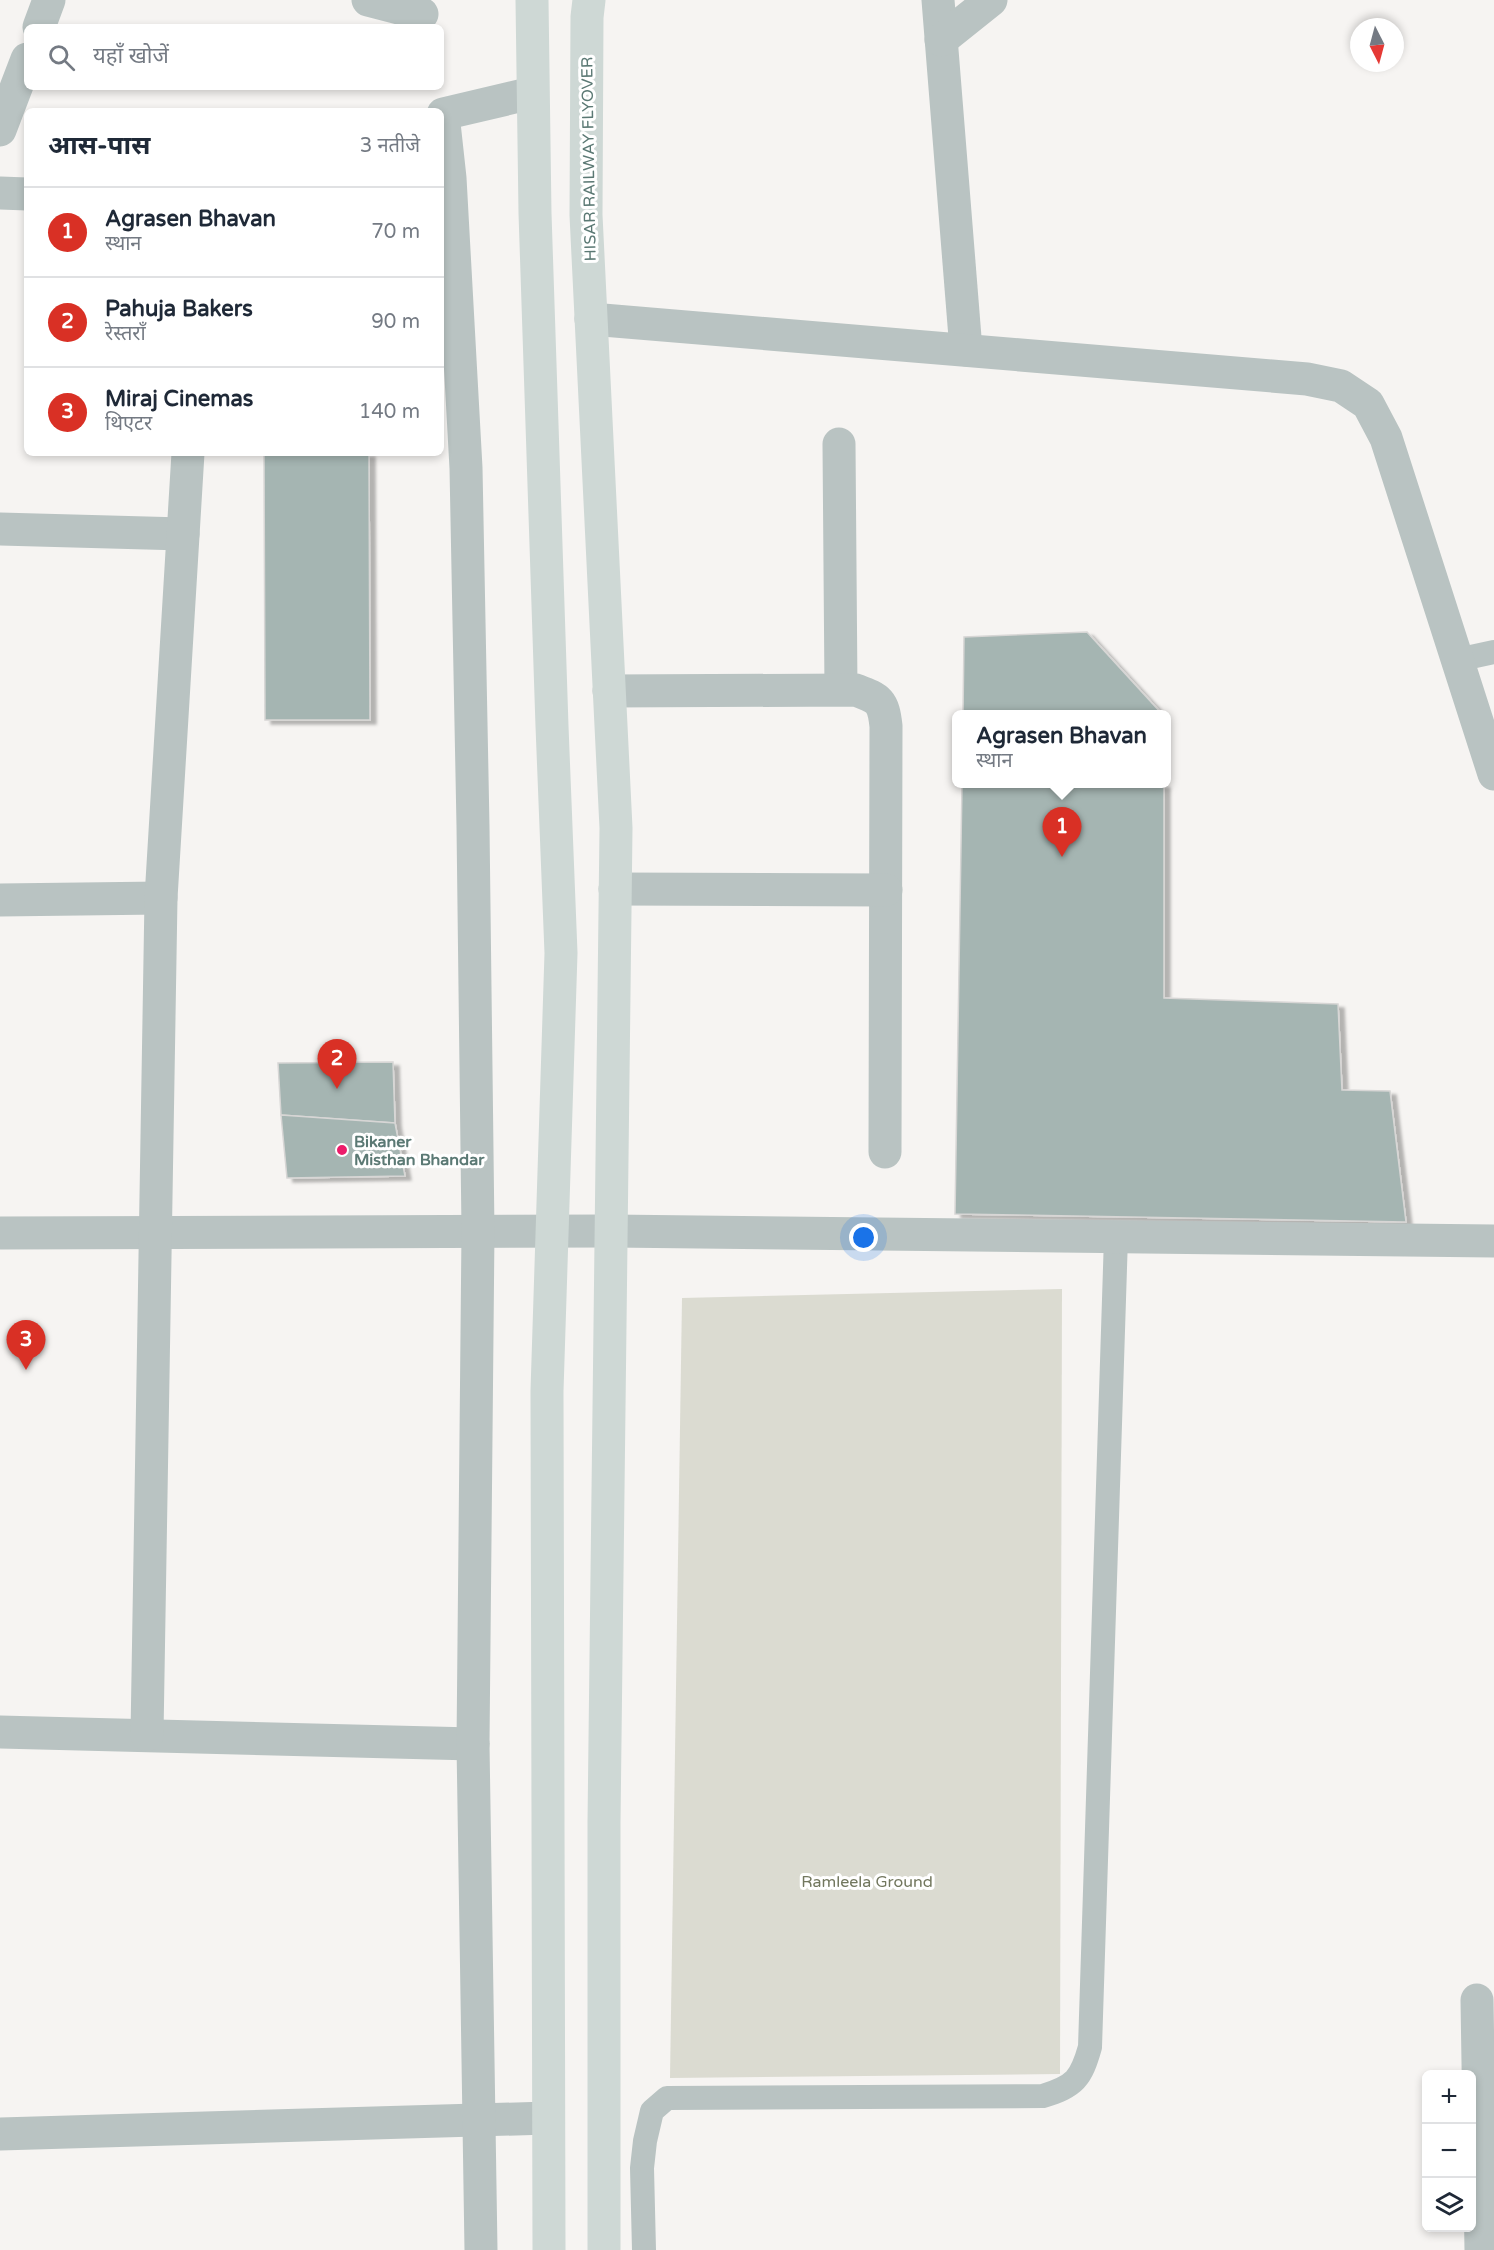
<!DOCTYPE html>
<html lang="hi">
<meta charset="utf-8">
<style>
body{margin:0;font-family:"Varela Round","Noto Sans Devanagari",sans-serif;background:#f6f6f7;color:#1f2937}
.controls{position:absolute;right:18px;bottom:18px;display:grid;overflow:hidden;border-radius:9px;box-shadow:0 3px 9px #0003}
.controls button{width:54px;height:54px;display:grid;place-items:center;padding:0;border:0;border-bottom:2px solid #e0e1e3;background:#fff;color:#1f2937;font:30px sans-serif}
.compass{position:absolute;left:1350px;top:18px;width:54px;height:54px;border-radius:50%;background:#fff;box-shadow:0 3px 9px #0003;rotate:174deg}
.you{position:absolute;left:864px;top:1238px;width:21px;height:21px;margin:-15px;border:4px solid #fff;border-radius:50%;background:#1a73e8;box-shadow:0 0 0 9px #1a73e833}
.badge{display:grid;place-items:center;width:39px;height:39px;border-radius:50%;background:#d93025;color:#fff;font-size:20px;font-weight:700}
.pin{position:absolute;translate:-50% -50px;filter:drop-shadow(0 2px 3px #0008)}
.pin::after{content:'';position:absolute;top:32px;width:21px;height:18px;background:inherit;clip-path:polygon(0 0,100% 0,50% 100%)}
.popup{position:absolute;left:952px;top:710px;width:219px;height:78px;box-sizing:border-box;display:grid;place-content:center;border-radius:9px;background:#fff;filter:drop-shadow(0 2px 4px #0005);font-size:20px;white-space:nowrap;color:#747a83}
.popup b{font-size:22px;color:#1f2937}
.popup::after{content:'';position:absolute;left:50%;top:100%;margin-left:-12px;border:12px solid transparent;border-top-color:#fff}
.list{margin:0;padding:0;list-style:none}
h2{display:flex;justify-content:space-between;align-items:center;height:78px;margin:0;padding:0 24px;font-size:26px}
h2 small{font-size:20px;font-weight:400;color:#747a83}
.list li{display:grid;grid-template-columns:39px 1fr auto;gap:18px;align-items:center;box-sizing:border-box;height:90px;padding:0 24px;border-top:2px solid #e0e1e3}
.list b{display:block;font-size:22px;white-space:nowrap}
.list p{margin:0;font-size:20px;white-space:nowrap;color:#747a83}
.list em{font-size:20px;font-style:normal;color:#747a83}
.icon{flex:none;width:33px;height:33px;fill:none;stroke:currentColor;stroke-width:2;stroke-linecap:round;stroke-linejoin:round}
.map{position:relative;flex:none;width:1494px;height:2250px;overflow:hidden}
.search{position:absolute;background:#fff;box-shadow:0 3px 9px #0003;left:24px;top:24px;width:420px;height:66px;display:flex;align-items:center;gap:15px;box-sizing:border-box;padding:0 21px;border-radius:9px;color:#747a83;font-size:22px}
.panel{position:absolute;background:#fff;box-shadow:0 3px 9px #0003;left:24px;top:108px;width:420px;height:348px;border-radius:9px}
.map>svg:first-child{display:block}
.green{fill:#dbdbd1}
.building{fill:#a5b5b2;stroke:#d7d6d5;stroke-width:1.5;filter:url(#shadow)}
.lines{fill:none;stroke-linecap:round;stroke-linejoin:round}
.lane{stroke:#b9c3c2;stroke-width:24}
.street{stroke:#b9c3c2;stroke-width:33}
.primary{stroke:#ced8d5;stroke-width:33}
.poi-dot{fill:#ec1c6a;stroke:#fff;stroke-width:2}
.labels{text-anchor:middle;stroke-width:6;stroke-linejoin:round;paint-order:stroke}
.street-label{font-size:16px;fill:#5b7974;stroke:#fff}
.poi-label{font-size:16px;font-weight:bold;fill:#5b7974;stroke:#fff;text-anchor:start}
.park-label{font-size:16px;fill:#72775e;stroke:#fff}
</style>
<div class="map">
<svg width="1494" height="2250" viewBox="0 0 1494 2250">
<defs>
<filter id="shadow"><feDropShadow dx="6" dy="4" stdDeviation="1.5" flood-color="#0004"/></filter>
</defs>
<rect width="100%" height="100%" fill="#f6f4f2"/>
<!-- green -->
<polygon class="green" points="1062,1289 1060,2074 670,2078 682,1298"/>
<!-- building -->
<g class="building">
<polygon points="264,453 369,453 370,720 265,720"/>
<polygon points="1087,632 1162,714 963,714 964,637"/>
<polygon points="962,784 1164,784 1164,998 1338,1004 1342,1090 1390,1091 1406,1222 955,1214"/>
<polygon points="393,1062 395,1123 281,1115 278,1063"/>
<polygon points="281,1115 395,1123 405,1176 287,1178"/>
</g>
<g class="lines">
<!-- lane -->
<g class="lane">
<polyline points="1457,660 1494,652"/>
<path d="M644,2250L642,2168L645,2141L652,2111L667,2098L1043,2096C1075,2086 1081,2079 1090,2047L1116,1237"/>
</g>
<!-- street -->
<g class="street">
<polyline points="368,0 422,14"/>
<polyline points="938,0 966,350"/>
<polyline points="39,27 49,0"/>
<polyline points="941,40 991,0"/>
<polyline points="0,130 27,59"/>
<polyline points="0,193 27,194"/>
<polyline points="591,319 1307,379 1341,386 1368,404 1386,438 1494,774"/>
<polyline points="839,444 841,689"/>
<polyline points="0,529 183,534"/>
<path d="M609,691L856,690C879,699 883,700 886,726L885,1152"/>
<polyline points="615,889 886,890"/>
<polyline points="0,900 161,898"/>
<polyline points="0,1233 612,1231 1494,1241"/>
<polyline points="0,1732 473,1744"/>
<polyline points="147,1735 161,898 188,453"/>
<polyline points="1477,2000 1481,2250"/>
<polyline points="0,2134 548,2118"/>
<polyline points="481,2250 473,1744 478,1231 473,826 466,468 450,178 443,114 532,93"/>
</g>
<!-- primary -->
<g class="primary">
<polyline points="532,0 535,213 552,726 561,953 547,1391 549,2250"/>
<polyline points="589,0 587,17 586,215 616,828 604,1823 604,2250"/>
</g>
</g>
<!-- markers -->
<circle class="poi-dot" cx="342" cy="1150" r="6"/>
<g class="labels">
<!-- street labels -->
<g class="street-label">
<text transform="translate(588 159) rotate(-91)" y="6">HISAR RAILWAY FLYOVER</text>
</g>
<!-- poi labels -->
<g class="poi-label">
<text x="354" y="1147">Bikaner<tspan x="354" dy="18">Misthan Bhandar</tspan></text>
</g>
<!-- park labels -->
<g class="park-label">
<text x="867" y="1887">Ramleela Ground</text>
</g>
</g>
</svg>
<div class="controls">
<button>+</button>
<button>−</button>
<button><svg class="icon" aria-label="layers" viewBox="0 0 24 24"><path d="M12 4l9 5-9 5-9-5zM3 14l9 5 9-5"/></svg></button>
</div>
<svg class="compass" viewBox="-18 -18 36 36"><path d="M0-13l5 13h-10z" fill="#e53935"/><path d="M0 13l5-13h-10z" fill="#747a83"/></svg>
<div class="you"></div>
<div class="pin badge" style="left:1062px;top:857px">1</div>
<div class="popup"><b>Agrasen Bhavan</b>स्थान</div>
<div class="pin badge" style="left:337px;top:1089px">2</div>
<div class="pin badge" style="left:26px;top:1370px">3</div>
<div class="search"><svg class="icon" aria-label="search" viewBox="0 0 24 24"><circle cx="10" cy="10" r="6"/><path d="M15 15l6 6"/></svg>यहाँ खोजें</div>
<section class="panel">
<h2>आस-पास<small>3 नतीजे</small></h2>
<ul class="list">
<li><span class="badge">1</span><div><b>Agrasen Bhavan</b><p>स्थान</p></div><em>70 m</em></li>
<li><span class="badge">2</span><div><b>Pahuja Bakers</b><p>रेस्तराँ</p></div><em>90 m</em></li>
<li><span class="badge">3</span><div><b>Miraj Cinemas</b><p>थिएटर</p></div><em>140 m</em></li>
</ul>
</section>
</div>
